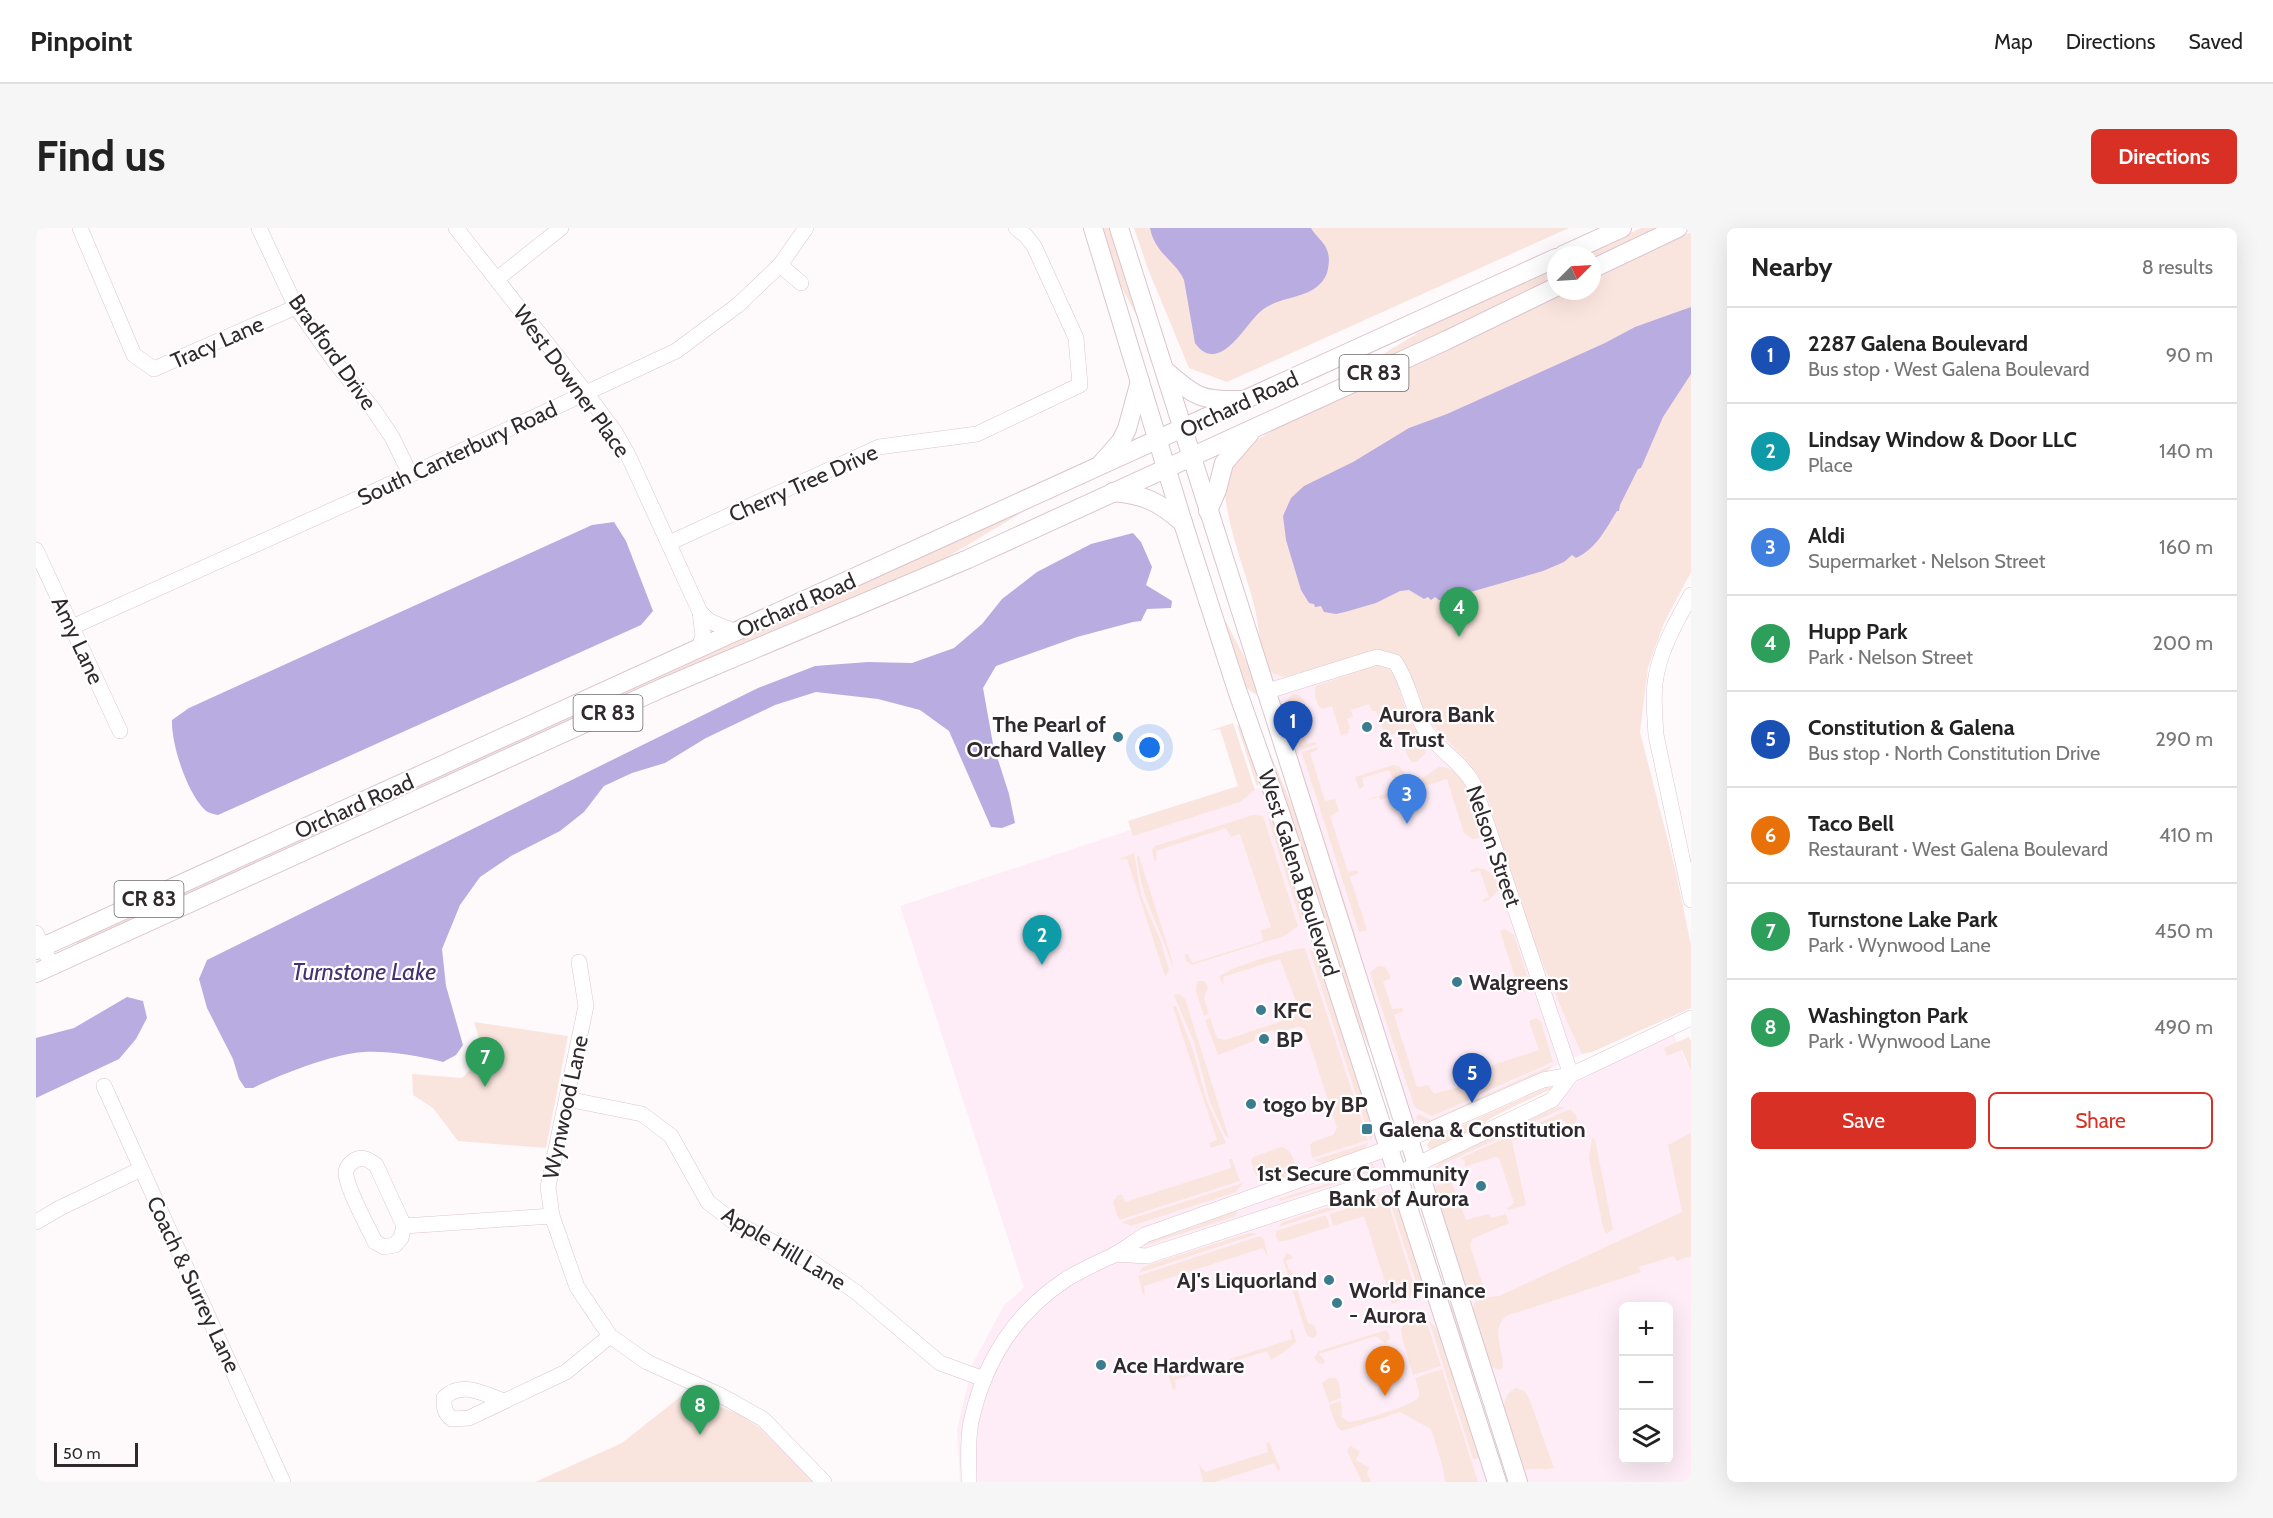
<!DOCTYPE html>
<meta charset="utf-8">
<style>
body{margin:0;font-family:Cabin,sans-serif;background:#f6f6f6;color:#222}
.controls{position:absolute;right:18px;bottom:18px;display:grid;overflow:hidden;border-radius:9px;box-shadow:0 6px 24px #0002}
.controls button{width:54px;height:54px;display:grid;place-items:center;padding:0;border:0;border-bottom:2px solid #e0e0e0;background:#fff;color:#222;font:30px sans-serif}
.compass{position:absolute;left:1511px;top:18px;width:54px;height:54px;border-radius:50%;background:#fff;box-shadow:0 6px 24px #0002;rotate:66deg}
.scale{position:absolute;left:18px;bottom:15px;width:84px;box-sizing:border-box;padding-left:6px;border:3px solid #30292d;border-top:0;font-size:16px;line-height:21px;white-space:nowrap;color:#30292d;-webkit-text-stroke:4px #fff;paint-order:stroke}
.you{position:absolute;left:1114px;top:520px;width:21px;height:21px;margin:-15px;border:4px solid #fff;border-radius:50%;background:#1a73e8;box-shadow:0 0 0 9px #1a73e833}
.badge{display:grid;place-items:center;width:39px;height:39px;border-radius:50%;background:#d93025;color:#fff;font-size:20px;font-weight:700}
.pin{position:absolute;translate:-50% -50px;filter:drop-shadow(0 2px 3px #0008)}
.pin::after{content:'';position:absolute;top:32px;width:21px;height:18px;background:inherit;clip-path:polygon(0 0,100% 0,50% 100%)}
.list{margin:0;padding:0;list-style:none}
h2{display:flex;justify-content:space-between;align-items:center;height:78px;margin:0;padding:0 24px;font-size:26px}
h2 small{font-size:20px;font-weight:400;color:#767676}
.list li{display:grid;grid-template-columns:39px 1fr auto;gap:18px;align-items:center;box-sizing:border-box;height:96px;padding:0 24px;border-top:2px solid #e0e0e0}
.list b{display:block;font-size:22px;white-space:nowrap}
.list p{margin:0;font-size:20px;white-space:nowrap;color:#767676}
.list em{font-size:20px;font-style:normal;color:#767676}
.actions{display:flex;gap:12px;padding:18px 24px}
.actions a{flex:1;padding:14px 0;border:2px solid #d93025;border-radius:9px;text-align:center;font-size:21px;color:#d93025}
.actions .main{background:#d93025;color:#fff}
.icon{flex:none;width:33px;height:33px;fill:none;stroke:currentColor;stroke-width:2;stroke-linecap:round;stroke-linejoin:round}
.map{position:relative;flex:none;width:1655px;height:1254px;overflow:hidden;border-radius:9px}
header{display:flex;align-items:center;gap:36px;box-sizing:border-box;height:84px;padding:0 30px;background:#fff;border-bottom:2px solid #e0e0e0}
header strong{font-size:28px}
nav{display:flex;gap:33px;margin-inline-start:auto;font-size:21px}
.intro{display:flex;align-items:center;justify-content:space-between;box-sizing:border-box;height:144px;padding:0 36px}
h1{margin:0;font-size:42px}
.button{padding:15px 27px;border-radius:9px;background:#d93025;color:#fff;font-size:21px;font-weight:700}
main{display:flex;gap:36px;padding:0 36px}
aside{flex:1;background:#fff;border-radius:9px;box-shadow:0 6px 24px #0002}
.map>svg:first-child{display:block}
.built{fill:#feedf6;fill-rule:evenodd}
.green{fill:#fae4de}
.water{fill:#b9ace1}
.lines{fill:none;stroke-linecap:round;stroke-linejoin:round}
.minor-casing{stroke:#dac5cf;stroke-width:16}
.major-casing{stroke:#dac5cf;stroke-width:20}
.minor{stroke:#fff;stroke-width:15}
.major{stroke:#fff;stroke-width:18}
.poi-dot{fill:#3b7c8f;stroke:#fff;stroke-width:2}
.labels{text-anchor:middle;stroke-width:4.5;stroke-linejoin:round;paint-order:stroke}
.shield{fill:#fff;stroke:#6e696c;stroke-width:1.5}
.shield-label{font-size:21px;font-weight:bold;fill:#30292d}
.street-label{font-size:22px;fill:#30292d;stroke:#fff}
.poi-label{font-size:22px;font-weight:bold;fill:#30292d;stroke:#fff;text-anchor:start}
.water-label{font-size:24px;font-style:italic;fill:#453070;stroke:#fff}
</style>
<header>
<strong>Pinpoint</strong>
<nav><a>Map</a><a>Directions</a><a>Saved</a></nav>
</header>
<div class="intro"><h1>Find us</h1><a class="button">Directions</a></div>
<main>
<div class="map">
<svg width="1655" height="1254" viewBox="0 0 1655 1254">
<rect width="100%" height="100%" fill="#fefafc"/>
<!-- built -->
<g class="built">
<polygon points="1346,422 1363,428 1372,439 1386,482 1400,503 1436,536 1448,558 1487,683 1512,751 1546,826 1376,905 1230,441 1241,448 1249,449 1323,426"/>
<polygon points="1231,557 1453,1254 924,1254 921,1201 937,1135 968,1077 988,1060 864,678"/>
<path d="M1637,805L1655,844V1254H1489L1390,940L1519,879L1541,854ZM1588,1078H1632V1232H1588Z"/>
</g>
<!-- green -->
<g class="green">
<polygon points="1063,0 1074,0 1085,22 1104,94 1069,28"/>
<polygon points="1098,0 1533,0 1191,154 1153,140 1112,41"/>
<polygon points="1605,0 1627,0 1556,34 1556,27 1545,27"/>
<path d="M1655,4V344L1628,395L1612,440L1604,504L1639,640L1655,717V780L1556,824L1546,826C1524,779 1504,732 1487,683C1477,653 1467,622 1458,592C1454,581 1452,568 1447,557C1433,526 1405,513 1387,484C1371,457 1380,420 1335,423L1249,449C1240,448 1232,444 1227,436C1224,417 1223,396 1218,377C1211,345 1177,266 1193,238C1205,218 1228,208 1248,196L1533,63H1556V52Z"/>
<polygon points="1520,38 1520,51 1310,152 1309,149 1410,88"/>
<polygon points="989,280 990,282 893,340 52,714 41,716 39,712"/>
<polygon points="1190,394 1213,438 1222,468 1206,457 1187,395"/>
<path d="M1341,437L1352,441L1359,449L1372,489L1390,516L1389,526L1380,534H1376L1373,531L1362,505L1354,507L1349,506L1340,483H1336L1333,476L1315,482L1317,488L1311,491L1314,500L1312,501L1313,505L1305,507L1296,478L1286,481C1280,477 1277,464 1280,458Z"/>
<path d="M1257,466C1268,465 1269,477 1271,485V487L1263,490L1271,516L1279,514L1281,516L1265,522L1249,474Z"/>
<polygon points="1246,482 1247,483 1321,712 1317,709 1245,487"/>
<polygon points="1197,495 1219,562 1204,574 1097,608 1092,593 1202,558 1184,501 1173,503"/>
<polygon points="1201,497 1206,500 1224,552 1221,559"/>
<polygon points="1282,519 1281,522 1274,525 1289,573 1299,571 1303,583 1294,588 1312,644 1320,642 1323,645 1314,649 1331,702 1323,704 1266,524"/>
<polygon points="1234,525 1264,596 1335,816 1332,818 1302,745 1230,526"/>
<polygon points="1357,537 1363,538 1369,546 1357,550 1353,542 1326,550 1328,558 1323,561 1319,549"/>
<path d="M1403,539C1432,537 1438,582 1445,604L1443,610L1436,611L1428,605L1411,551L1344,572L1343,569L1327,573L1376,557Z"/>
<polygon points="1217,587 1227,588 1262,698 1248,708 1156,737 1150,733 1149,726 1152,726 1156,735 1227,713 1225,702 1235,699 1204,606 1195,609 1190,600 1120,623 1121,633 1118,632 1116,622 1119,618"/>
<polygon points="1232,590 1239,594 1267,678 1265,694"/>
<polygon points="1098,625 1105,667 1125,714 1133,743 1129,748 1091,631 1083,631"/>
<path d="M1103,628L1136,732L1137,740C1125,700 1105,672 1101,629Z"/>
<path d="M1440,640C1456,641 1459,649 1464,662C1457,665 1456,671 1449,674L1446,672L1453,669L1444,643L1435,644V642Z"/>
<polygon points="1469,701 1478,707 1496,762 1484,765 1464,703"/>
<path d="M1269,720L1332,912L1276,930L1274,917L1277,914L1297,907L1301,900L1269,801L1263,798L1239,806L1237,802L1219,807L1218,813L1182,827L1169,792L1174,790L1181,810L1189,812L1258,789L1263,783L1262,779L1244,731L1187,749L1188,757L1183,749C1193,739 1254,721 1269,720Z"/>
<polygon points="1273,721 1282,728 1338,901 1335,913"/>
<polygon points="1342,738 1349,739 1354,747 1354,751 1347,753 1356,781 1367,780 1366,784 1358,787 1381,859 1392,857 1398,866 1422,859 1420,850 1424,848 1433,872 1396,888 1380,880 1378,877 1334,745"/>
<polygon points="1161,753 1168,753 1172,759 1168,770 1173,786 1168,788 1160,763"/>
<polygon points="1143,766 1149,771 1193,910 1189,907 1174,874 1158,814 1138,767"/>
<polygon points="1140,778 1157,822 1171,874 1190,915 1175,920 1173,915 1181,912 1137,779"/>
<polygon points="1500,790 1505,794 1517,834 1435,870 1427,847 1503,822 1493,793"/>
<path d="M438,794L532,808L510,920L422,913L397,880L377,867L376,846L426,850C448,829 447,822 438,794Z"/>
<polygon points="1653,809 1655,813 1655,843 1646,822 1631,828 1628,820"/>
<polygon points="1516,837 1511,844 1392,895 1380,891 1382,886 1395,892"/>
<path d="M1512,859L1517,860C1499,869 1480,877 1461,887C1444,896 1412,920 1393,921L1391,917L1395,911Z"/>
<polygon points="1522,879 1530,879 1407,936 1400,942 1398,940 1411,929"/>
<polygon points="1534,881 1540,887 1541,891 1539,896 1534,898 1525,891 1476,913 1490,977 1472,982 1471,980 1478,975 1463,930 1459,929 1429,939 1428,935 1430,934 1425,930"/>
<path d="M1655,905V1028L1640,1033L1638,1028L1603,1039L1605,1044L1470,1088C1454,1103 1468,1121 1467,1140L1464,1142L1453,1138L1436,1083L1439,1074L1452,1069L1463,1068L1646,984L1632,917Z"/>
<polygon points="1556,910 1559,912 1577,1001 1572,1005 1569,1004 1567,999 1553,930"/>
<polygon points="1332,915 1328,922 1288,936 1278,932"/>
<path d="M1245,919C1254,921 1256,927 1259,936L1220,948L1215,933L1217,929Z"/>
<polygon points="1193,931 1196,931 1204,953 1083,992 1077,974 1082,967 1086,967 1089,974 1195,940"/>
<polygon points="1336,935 1340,943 1244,973 1243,971 1302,952"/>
<path d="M1259,938L1256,946C1245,951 1232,957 1222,950Z"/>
<polygon points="1415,953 1430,992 1452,986 1456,990 1470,986 1473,995 1436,1011 1434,1017 1447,1058 1432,1067 1399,963 1400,956 1401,958"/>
<polygon points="1207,955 1200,964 1095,998 1085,994"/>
<polygon points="1336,965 1348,966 1350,969 1341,968 1242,999 1247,994"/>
<polygon points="1341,971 1351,971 1379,1061 1373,1069 1356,1076 1328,988 1297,998 1294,986"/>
<polygon points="1360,975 1365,983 1386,1050 1384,1066 1355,977"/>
<polygon points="1197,980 1201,981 1200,988 1107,1018 1105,1016 1163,997"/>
<polygon points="1290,987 1294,999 1249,1013 1243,1013 1240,1009 1240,1003"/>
<polygon points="1213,1005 1221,1006 1103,1045 1106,1040 1112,1037"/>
<polygon points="1224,1008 1228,1012 1232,1029 1227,1020 1108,1058 1109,1068 1107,1066 1102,1048"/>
<polygon points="1251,1025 1256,1028 1257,1030 1250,1033 1253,1042 1255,1042 1272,1095 1279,1098 1281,1106 1278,1110 1272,1108 1269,1102 1247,1032"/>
<polygon points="1405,1054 1431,1115 1447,1164 1443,1165 1416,1098"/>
<polygon points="1385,1091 1390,1092 1405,1138 1377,1147 1366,1109 1365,1100 1368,1097"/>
<polygon points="1393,1093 1403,1103 1444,1230 1437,1231"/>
<polygon points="1256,1100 1260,1114 1248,1124 1235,1132 1231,1123 1139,1152 1140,1160 1137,1162 1131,1142 1133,1140 1137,1149 1256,1111 1254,1103"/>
<polygon points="1350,1102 1353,1106 1354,1111 1349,1115 1340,1108 1283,1126 1289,1133 1287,1136 1282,1135 1278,1130 1283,1123"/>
<path d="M1406,1141L1442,1254H1409L1406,1236L1395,1201L1364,1184L1306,1203L1301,1199L1293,1177L1305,1173L1306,1189L1313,1194C1324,1193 1381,1177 1383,1168C1384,1163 1380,1155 1379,1150Z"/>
<polygon points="1293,1150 1299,1150 1303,1154 1305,1170 1293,1175 1286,1155"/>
<path d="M1479,1160L1489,1163L1493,1170L1518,1240C1508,1243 1499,1239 1490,1242L1485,1236L1467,1180L1471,1167Z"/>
<polygon points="649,1165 703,1186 724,1200 778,1254 499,1254 586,1215"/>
<polygon points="1233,1214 1244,1240 1243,1244 1238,1235 1179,1254 1167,1254 1163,1236 1169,1244 1232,1224 1230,1216"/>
<polygon points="1314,1218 1324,1223 1320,1232 1333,1240 1331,1246 1335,1254 1326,1254 1311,1223"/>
</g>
<!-- water -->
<g class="water">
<path d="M1114,0H1275C1279,8 1288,13 1291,22C1294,29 1293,37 1291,45C1280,73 1247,65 1225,83C1212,94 1196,124 1178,126C1170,127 1163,121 1159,115L1148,52C1139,32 1119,26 1114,0Z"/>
<path d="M1655,79V146L1627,189L1605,240L1602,241L1584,277L1583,283H1581C1569,302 1561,320 1540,330L1536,327L1528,334L1507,343L1407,372H1403L1399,369L1395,372L1392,369L1388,371L1373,362L1364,363L1340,375L1309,384L1300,386L1288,384L1285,378L1279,379L1278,376L1273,375L1265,362L1250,312L1247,288L1255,270L1268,258L1317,234L1373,200L1411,186L1569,115L1599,99Z"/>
<path d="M578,294L590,313L617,383L605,397L182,587C177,586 172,585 169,582C151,565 135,516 136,492L153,480L556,297Z"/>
<path d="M1097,305L1105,314L1116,339L1110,357L1136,373L1135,380L1111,381L1105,393L1097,394L1041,409L960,438L947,460L957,516L973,566L979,595L966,600L955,599L913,503L884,482L842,471L780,464L739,477L670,510L629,535L596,545L568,558L548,584L524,603L475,628L444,649L424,677L406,721L410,758L427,817L420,827L407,834C382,828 355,823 328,824C296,826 246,846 217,860H209L203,851L197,831L171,780L163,751L171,732L722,460L779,438L832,434L876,435L918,420L946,396L966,371L1001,344L1055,316Z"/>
<polygon points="91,769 107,773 111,790 100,811 83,831 0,870 0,810 38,800"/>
</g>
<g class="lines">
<defs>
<g id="minor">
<polyline points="44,0 98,127 118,141 260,79"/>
<polyline points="223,0 260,79 299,134 337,181 356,209 374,246"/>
<polyline points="420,0 550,165 579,204 592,227 664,384 667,408 662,422"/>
<polyline points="744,37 765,55"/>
<polyline points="461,51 525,0"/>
<polyline points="633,315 843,219 941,206 1044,157 1040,110 998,18 989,7 980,0"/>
<polyline points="0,322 84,503"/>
<path d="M1655,367C1640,394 1623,423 1619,455C1617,472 1619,490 1620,507L1655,672"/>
<polyline points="664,384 673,393 700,404"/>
<polyline points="36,399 361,253 640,123 702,77 744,37 770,0"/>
<path d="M1229,464L1341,429L1359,434C1374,455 1375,481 1390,503C1403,522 1425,534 1437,555L1535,847"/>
<polyline points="0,705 16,738"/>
<polyline points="543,734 550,778 512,959 516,988 541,1059 574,1108 611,1134 686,1168 727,1191 788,1254"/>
<polyline points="68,858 247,1254"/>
<polyline points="531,871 606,886 635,908 672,974 699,995 773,1032 820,1064 904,1135 948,1151"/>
<polyline points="0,994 24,980 105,941"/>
<path d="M368,998L365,1010L359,1017L348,1019L339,1014C333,1001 308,956 310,943C311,938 315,935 319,932C327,928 333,932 340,937L368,998L516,988"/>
<polyline points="1079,1026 1111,1028 1361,946 1516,872 1535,847"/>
<path d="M468,1173C448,1166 425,1152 408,1170C408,1179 408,1185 416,1191L433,1190L530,1144L574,1108"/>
<path d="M933,1254C933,1235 931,1213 935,1194C948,1134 978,1086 1029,1052C1045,1042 1061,1035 1078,1027C1089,1021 1099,1013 1109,1007L1353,920L1507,852L1535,847L1655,790"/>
</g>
<g id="major">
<polyline points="1057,0 1147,295 1201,462 1245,587 1461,1254"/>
<polyline points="1083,0 1482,1254"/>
<polyline points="1527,27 1586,0"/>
<polyline points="1556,41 1642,0"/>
<path d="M1131,144C1159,169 1166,173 1205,172"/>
<polyline points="1065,236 1085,213 1091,201 1104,153"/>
<path d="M1077,264C1110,267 1123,274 1147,295"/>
<polyline points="1172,283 1181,262 1188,235 1214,205"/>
<polyline points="0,722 1520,30"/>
<polyline points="0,745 626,460 932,331 1411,112 1520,59"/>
</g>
</defs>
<!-- minor casing -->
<use href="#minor" class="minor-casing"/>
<!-- major casing -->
<use href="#major" class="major-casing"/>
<!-- minor -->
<use href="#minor" class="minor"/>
<!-- major -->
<use href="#major" class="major"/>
</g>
<!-- markers -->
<g class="poi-dot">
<circle cx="1331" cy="499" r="6"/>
<circle cx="1082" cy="509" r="6"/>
<circle cx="1421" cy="754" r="6"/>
<circle cx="1225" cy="782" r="6"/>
<circle cx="1228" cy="811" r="6"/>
<circle cx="1215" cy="876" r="6"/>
<rect x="1325" y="895" width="12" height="12" rx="3"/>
<circle cx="1445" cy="958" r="6"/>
<circle cx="1293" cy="1052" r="6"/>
<circle cx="1301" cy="1075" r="6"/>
<circle cx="1065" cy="1137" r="6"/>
</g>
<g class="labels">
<!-- shield labels -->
<g class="shield">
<rect x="1303.5" y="127" width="69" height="36" rx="4.5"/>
<rect x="537.5" y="467" width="69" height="36" rx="4.5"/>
<rect x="78.5" y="653" width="69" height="36" rx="4.5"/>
</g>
<g class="shield-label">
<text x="1338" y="152">CR 83</text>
<text x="572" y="492">CR 83</text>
<text x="113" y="678">CR 83</text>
</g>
<!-- street labels -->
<g class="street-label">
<text transform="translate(181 114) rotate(-24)" y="8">Tracy Lane</text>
<text transform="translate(297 124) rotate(55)" y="8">Bradford Drive</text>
<text transform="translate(536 153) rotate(54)" y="8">West Downer Place</text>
<text transform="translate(1203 176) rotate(-25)" y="8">Orchard Road</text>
<text transform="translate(421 225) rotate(-25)" y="8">South Canterbury Road</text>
<text transform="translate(767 255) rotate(-24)" y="8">Cherry Tree Drive</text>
<text transform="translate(760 377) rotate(-24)" y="8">Orchard Road</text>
<text transform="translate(42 412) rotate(65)" y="8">Amy Lane</text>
<text transform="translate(318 578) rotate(-24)" y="8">Orchard Road</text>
<text transform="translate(1458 618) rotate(71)" y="8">Nelson Street</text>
<text transform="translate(1263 645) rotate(72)" y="8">West Galena Boulevard</text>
<text transform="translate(529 879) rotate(-78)" y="8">Wynwood Lane</text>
<text transform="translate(748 1020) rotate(31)" y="8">Apple Hill Lane</text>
<text transform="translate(158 1056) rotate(65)" y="8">Coach &amp; Surrey Lane</text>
</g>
<!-- poi labels -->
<g class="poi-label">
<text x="1343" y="494">Aurora Bank<tspan x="1343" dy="25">&amp; Trust</tspan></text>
<text x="1070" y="504" text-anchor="end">The Pearl of<tspan x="1070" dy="25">Orchard Valley</tspan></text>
<text x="1433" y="762">Walgreens</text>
<text x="1237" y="790">KFC</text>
<text x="1240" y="819">BP</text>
<text x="1227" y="884">togo by BP</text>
<text x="1343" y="909">Galena &amp; Constitution</text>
<text x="1433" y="953" text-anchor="end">1st Secure Community<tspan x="1433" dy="25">Bank of Aurora</tspan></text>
<text x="1281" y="1060" text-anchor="end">AJ's Liquorland</text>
<text x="1313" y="1070">World Finance<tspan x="1313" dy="25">- Aurora</tspan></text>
<text x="1077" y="1145">Ace Hardware</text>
</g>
<!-- water labels -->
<g class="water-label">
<text x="328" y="752">Turnstone Lake</text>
</g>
</g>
</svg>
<div class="controls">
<button>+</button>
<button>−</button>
<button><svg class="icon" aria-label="layers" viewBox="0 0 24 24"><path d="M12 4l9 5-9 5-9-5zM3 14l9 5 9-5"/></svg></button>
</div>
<svg class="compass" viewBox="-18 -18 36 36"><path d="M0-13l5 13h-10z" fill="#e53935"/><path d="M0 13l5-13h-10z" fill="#767676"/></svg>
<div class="scale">50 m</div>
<div class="you"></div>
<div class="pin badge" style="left:1257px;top:523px;background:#1a4fb4">1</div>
<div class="pin badge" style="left:1006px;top:737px;background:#0f9aa8">2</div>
<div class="pin badge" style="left:1371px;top:596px;background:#3f7fe0">3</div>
<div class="pin badge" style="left:1423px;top:409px;background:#2e9e5b">4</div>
<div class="pin badge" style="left:1436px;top:875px;background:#1a4fb4">5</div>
<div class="pin badge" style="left:1349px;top:1168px;background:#e8710a">6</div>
<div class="pin badge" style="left:449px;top:859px;background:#2e9e5b">7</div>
<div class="pin badge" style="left:664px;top:1207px;background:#2e9e5b">8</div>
</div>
<aside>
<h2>Nearby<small>8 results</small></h2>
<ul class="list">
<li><span class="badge" style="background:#1a4fb4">1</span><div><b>2287 Galena Boulevard</b><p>Bus stop · West Galena Boulevard</p></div><em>90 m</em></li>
<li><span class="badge" style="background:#0f9aa8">2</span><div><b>Lindsay Window &amp; Door LLC</b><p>Place</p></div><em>140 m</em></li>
<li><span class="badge" style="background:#3f7fe0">3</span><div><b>Aldi</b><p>Supermarket · Nelson Street</p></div><em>160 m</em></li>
<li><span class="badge" style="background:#2e9e5b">4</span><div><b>Hupp Park</b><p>Park · Nelson Street</p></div><em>200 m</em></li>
<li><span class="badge" style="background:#1a4fb4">5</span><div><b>Constitution &amp; Galena</b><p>Bus stop · North Constitution Drive</p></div><em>290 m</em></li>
<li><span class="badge" style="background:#e8710a">6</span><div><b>Taco Bell</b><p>Restaurant · West Galena Boulevard</p></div><em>410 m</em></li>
<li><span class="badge" style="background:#2e9e5b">7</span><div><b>Turnstone Lake Park</b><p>Park · Wynwood Lane</p></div><em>450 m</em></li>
<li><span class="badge" style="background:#2e9e5b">8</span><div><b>Washington Park</b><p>Park · Wynwood Lane</p></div><em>490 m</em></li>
</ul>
<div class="actions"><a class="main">Save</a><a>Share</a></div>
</aside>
</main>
